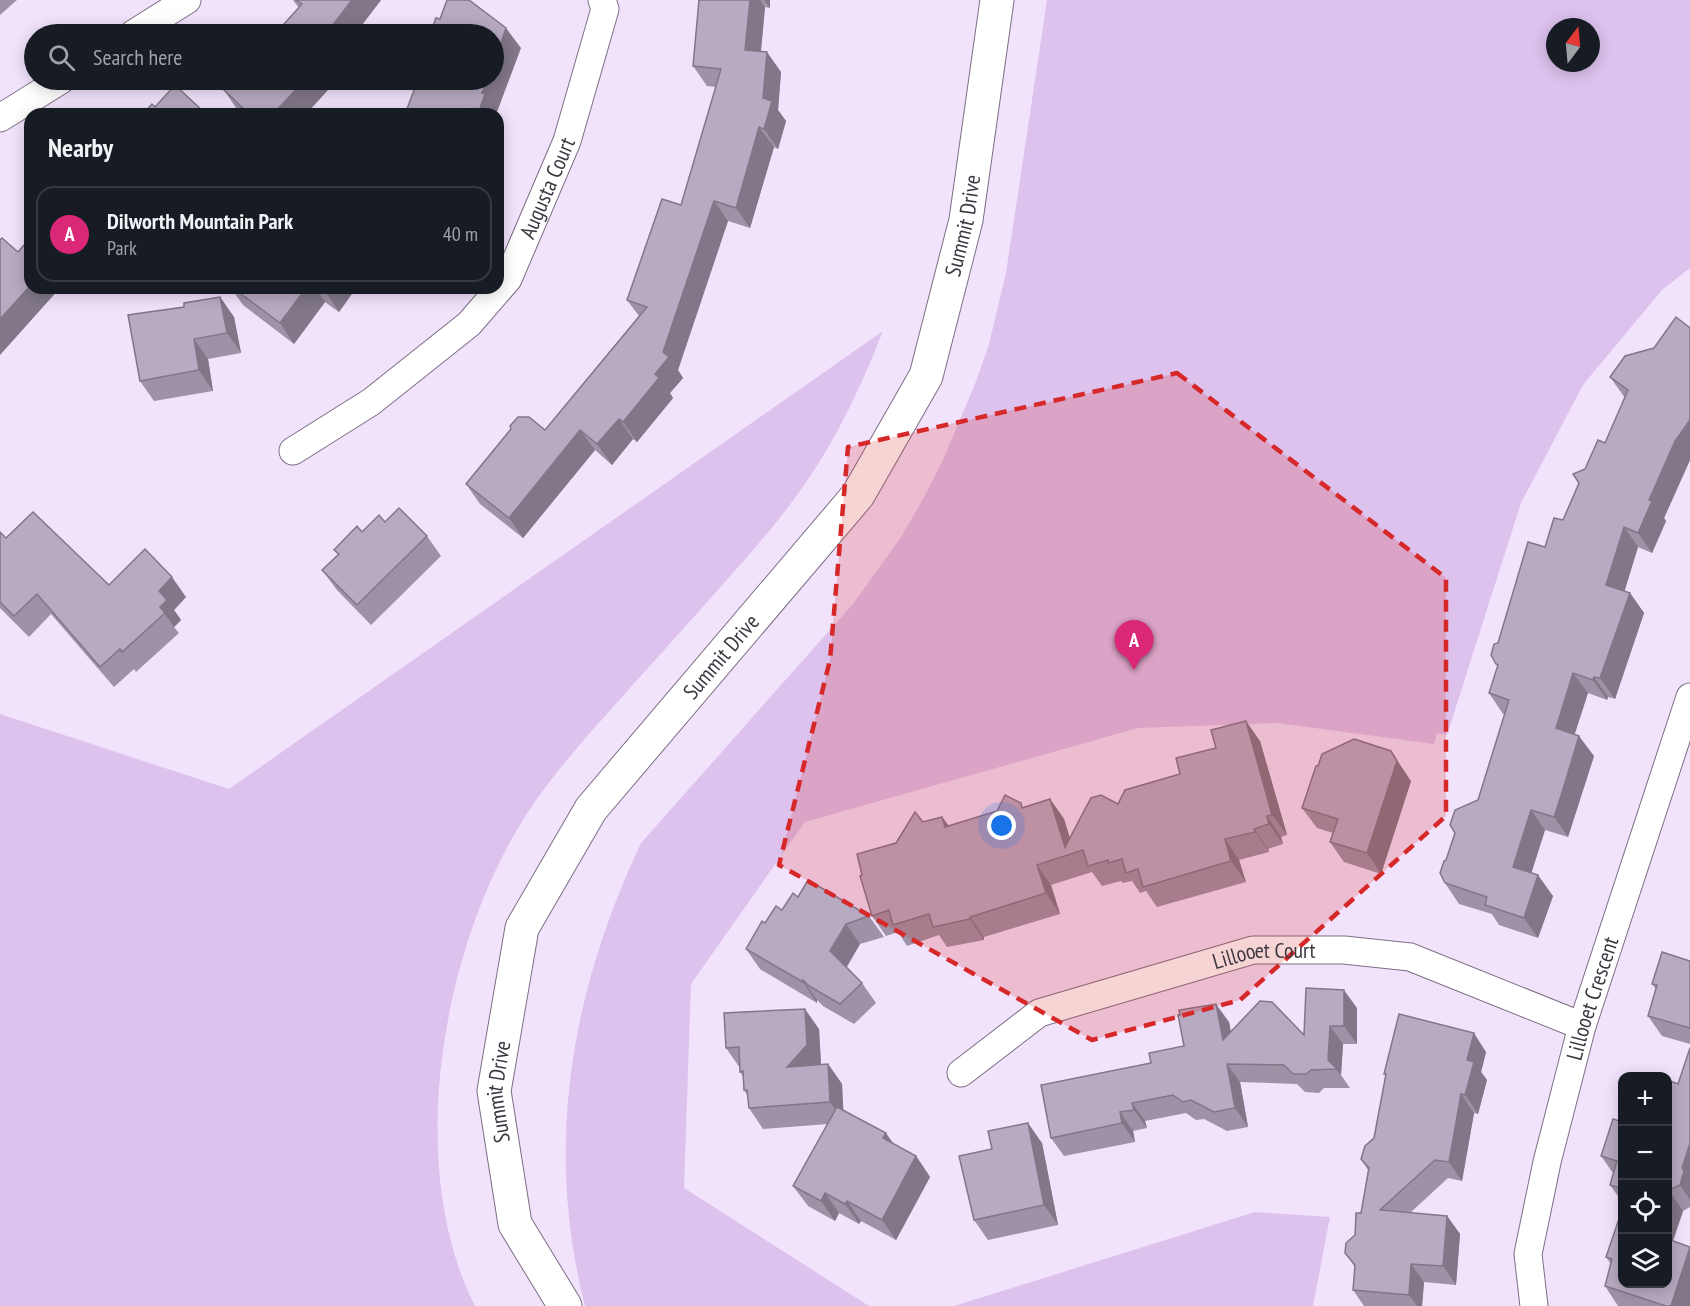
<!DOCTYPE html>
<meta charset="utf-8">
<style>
body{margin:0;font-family:"PT Sans Narrow",sans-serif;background:#242831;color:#f1f3f6}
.controls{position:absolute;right:18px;bottom:18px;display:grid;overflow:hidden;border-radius:12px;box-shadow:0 3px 15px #0003}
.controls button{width:54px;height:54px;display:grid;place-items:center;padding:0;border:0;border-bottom:2px solid #363941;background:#171b24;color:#f1f3f6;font:30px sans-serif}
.compass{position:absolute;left:1546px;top:18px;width:54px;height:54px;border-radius:50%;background:#171b24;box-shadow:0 3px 15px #0003;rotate:16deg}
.you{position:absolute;left:1002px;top:826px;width:21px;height:21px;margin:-15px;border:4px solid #fff;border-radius:50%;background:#1a73e8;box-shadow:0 0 0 9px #1a73e833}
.badge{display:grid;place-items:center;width:39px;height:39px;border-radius:50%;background:#db2777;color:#fff;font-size:20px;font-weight:700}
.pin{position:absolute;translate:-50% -50px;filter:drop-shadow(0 2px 3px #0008)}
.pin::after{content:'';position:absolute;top:32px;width:21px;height:18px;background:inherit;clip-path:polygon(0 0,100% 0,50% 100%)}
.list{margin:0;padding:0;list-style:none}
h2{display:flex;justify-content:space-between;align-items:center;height:78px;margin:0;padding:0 24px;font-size:26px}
h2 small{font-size:20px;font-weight:400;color:#9ea1a6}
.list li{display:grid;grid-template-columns:39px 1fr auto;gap:18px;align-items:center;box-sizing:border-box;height:96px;margin:0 12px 12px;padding:0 12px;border:2px solid #363941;border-radius:18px}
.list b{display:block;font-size:22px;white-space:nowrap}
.list p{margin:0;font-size:20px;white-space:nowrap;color:#9ea1a6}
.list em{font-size:20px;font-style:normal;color:#9ea1a6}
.icon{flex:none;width:33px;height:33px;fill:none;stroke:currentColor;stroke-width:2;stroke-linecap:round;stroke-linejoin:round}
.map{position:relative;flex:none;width:1690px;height:1306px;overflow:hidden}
.search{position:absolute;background:#171b24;box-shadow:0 3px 15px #0003;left:24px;top:24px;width:480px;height:66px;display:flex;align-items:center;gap:15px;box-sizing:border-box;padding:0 21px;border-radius:33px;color:#9ea1a6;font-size:22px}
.panel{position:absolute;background:#171b24;box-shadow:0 3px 15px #0003;left:24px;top:108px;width:480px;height:186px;border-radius:18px}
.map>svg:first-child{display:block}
.green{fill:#ddc2ee;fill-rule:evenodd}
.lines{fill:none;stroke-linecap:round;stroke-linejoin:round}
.minor-casing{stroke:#7c6f84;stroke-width:29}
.tertiary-casing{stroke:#7c6f84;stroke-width:35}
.minor{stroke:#fff;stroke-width:27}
.tertiary{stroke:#fff;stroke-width:33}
.wall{fill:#9e92a7}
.shaded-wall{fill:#817788}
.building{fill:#b8aac2;stroke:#817788;stroke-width:1.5}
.marked{fill:#d62828;fill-opacity:0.2;stroke:#d62828;stroke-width:4.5;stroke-dasharray:12 8;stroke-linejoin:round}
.labels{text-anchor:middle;stroke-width:4.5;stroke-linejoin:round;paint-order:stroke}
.street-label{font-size:22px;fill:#3e3842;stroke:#fff}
</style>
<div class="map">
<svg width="1690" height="1306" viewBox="0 0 1690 1306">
<rect width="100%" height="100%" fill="#f2e3fc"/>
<!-- green -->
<g class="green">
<path d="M1047,0H1690V268L1662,290L1583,385L1521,503L1447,735L1437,733L1434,744L1277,723L1138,728L805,822L691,984L684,1188L869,1306H585C544,1146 571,991 641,843L853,604L901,537L923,499L943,460L977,379L989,344L1006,273ZM1555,27H1591V63H1555Z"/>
<path d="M883,331C860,389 834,445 797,495C773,529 745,559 718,590C683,629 648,668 613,707C583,741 553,774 528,812C476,893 447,991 439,1087C434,1160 441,1239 475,1306H0V714L229,789Z"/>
<polygon points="1255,1212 1330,1217 1313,1306 954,1306"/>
</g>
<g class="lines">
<defs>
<g id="minor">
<polyline points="133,34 187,0"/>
<polyline points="0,118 61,80"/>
<path id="s1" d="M293,451L371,402L469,324L508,279L567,141L605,9L602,0"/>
<path id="s2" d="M961,1073L1039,1013L1253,950H1344L1410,957L1582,1026"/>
<path id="s3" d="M1534,1306L1528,1254L1547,1162L1582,1026L1690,697"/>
</g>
<g id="tertiary">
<path id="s4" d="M565,1306L515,1224L494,1091L522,928L591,809L858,495L926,376L966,220L997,0"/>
</g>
</defs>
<!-- minor casing -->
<use href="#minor" class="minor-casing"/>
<!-- tertiary casing -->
<use href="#tertiary" class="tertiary-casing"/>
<!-- minor -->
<use href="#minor" class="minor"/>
<!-- tertiary -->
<use href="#tertiary" class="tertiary"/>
</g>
<!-- wall -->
<g class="wall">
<polygon points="0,0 17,0 0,15"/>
<polygon points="293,0 381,0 355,34 275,34 299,8"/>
<polygon points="699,0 770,0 770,8 765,7 761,51 781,72 778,110 786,121 778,149 774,147 750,228 728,221 678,370 683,378 670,393 673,398 637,442 633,439 612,465 595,450 523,538 480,504 466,484 545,430 639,316 627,300 681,205 716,87 707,86 693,66"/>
<polygon points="234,80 337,80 306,114 241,114 238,111 224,90"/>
<polygon points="231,288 356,288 339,312 325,302 294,344 243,305"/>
<polygon points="220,297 234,317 241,353 208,359 213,391 154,401 140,381 184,307"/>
<polygon points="1690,328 1690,460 1664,518 1666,521 1652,553 1638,547 1624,591 1630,593 1644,613 1615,699 1608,697 1607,700 1588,693 1574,734 1594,756 1568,837 1545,830 1531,873 1553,896 1538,938 1499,925 1492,914 1459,904 1445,883 1446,860 1478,800 1505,714 1503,714 1489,693 1498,667 1491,655 1498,643 1545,547 1563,520 1585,469 1605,443 1625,398 1610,377 1654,348"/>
<polygon points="385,522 427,536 441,556 371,625 337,590 322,570 338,555 334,550 362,532"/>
<polygon points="0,532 6,538 109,585 186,597 174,610 181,620 174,627 179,633 136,672 134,669 114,687 51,614 29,637 0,608"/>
<polygon points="1260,741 1287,835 1281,837 1283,844 1268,849 1269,852 1239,860 1246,882 1157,907 1146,891 1140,893 1132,881 1123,883 1121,881 1102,886 1092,872 1051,885 1060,914 984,937 984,940 947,947 939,935 907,946 898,932 886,936 872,916 862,875 896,843 923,822 942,817 949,826 1023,807 1050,799 1064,819 1070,838 1118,804"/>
<polygon points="1411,781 1381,874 1344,862 1330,842 1333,833 1317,828 1302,808"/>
<polygon points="798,897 869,916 884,937 860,944 847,967 862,983 876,1003 854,1024 823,1006 817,1000 817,1003 760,969 746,949 765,923"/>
<polygon points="1690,961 1690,1044 1662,1036 1648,1016 1656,989 1652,984"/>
<polygon points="1357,1008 1357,1044 1343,1044 1341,1075 1350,1088 1324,1088 1319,1093 1305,1092 1297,1084 1240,1082 1248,1127 1227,1131 1204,1119 1196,1120 1186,1113 1145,1121 1147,1128 1133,1131 1135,1142 1064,1156 1051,1138 1151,1063 1229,1022 1231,1032 1304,1035"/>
<polygon points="819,1029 821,1064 828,1064 842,1084 843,1110 893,1144 916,1156 930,1177 896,1240 861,1221 859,1224 839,1213 835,1221 808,1206 793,1186 828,1124 763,1129 749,1108 748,1096 744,1090 743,1076 740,1072 740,1068 726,1048"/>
<polygon points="1690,1048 1690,1207 1683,1211 1673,1241 1690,1306 1618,1306 1605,1286 1611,1264 1606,1257 1668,1080 1678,1084"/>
<polygon points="1486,1052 1481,1072 1487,1080 1478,1114 1474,1113 1462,1181 1448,1178 1410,1213 1447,1216 1460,1234 1456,1285 1424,1282 1422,1306 1364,1306 1353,1290 1355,1267 1345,1253 1355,1235 1361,1213 1368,1170 1361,1159 1374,1138 1386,1076 1384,1074"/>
<polygon points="1623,1122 1623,1203 1610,1185 1613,1173 1601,1156"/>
<polygon points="1042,1143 1058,1225 988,1240 974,1220 992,1149"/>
</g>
<!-- shaded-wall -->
<g class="shaded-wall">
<polygon points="352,0 381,0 355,34 326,34"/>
<polygon points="750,0 760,0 765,7 759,70 745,50"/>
<polygon points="764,0 770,0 770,8"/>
<polygon points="506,28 521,48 497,112 499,114 498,118 498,114 478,114 482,93 488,80 494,80 494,63"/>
<polygon points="767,52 781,72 778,110 786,121 778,149 764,129 763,98"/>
<polygon points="305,80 337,80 306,114 273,114"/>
<polygon points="759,127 774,147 750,228 736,208"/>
<polygon points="714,201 728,221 678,370 683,378 670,393 673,398 637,442 623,422 655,374"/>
<polygon points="30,286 30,288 60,288 0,355 0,319"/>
<polygon points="306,288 316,288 325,302 294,344 280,323"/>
<polygon points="327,288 356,288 339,312 325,291"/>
<polygon points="220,297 234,317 241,353 227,333"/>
<polygon points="194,339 208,359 213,391 199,370"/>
<polygon points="619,419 633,439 612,465 597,444"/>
<polygon points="1690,420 1690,460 1664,518 1666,521 1652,553 1638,533 1649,500 1675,441"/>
<polygon points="580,430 595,450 523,538 509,518"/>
<polygon points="1624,527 1638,547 1620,606 1606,585"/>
<polygon points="172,577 186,597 174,610 181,620 174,627 160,607 159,591"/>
<polygon points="1630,593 1644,613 1615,699 1600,678"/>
<polygon points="1573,673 1588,693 1570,749 1556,728"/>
<polygon points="1594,677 1608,697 1607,700 1593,680"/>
<polygon points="1246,721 1260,741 1287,835 1272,815"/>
<polygon points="1579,736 1594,756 1568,837 1554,817"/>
<polygon points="1391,751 1411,781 1381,874 1367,853"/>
<polygon points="1050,799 1064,819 1074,853 1065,847"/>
<polygon points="1531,810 1545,830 1527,887 1513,867"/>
<polygon points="1267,816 1281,837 1283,844 1269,824"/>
<polygon points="942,817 957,837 945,827"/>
<polygon points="1254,829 1268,849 1269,852 1255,832"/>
<polygon points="1225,839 1239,860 1246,882 1231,861"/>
<polygon points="1037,865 1051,885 1060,914 1046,893"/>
<polygon points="1538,875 1553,896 1538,938 1524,918"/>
<polygon points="970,917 984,937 984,940 970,919"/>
<polygon points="846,924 860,944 844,971 830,951"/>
<polygon points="803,980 817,1000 817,1003 803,982"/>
<polygon points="1344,990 1357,1008 1357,1044 1344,1026"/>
<polygon points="1216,1004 1229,1022 1236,1059 1223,1040"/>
<polygon points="805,1009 819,1029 821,1065 787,1067"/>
<polygon points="1330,1026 1343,1044 1341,1075 1328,1060"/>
<polygon points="1474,1033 1486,1052 1481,1072 1487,1080 1478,1114 1465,1095 1467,1060"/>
<polygon points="828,1064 842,1084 844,1123 830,1102"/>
<polygon points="1227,1064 1240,1082 1248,1127 1235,1108"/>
<polygon points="1461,1094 1474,1113 1462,1181 1449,1162"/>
<polygon points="1132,1103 1145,1121 1147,1128 1134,1110"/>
<polygon points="1120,1112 1133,1131 1135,1142 1122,1123"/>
<polygon points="1028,1123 1042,1143 1058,1225 1044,1205"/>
<polygon points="886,1133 900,1153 883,1138"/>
<polygon points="1690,1143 1690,1200 1680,1185 1682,1168"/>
<polygon points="916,1156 930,1177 896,1240 882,1220"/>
<polygon points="1669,1190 1683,1211 1668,1255 1668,1195"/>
<polygon points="825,1193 839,1213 835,1221 821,1201"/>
<polygon points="847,1201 861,1221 859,1224 845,1204"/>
<polygon points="1447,1216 1460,1234 1456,1285 1443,1266"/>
<polygon points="1690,1248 1690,1306 1671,1306"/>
<polygon points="1411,1264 1424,1282 1422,1306 1417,1306 1409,1295"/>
</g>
<!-- building -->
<g class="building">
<polygon points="296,0 352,0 326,34 275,34 302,4"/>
<polygon points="447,0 469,0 506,28 494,63 494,34 430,34 436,18 440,19"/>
<polygon points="699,0 750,0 745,50 767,52 763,98 772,101 764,129 759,127 736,208 714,201 663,352 669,357 655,374 659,378 623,422 619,419 597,444 580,430 509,518 466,484 511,429 510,426 518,417 529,417 545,430 647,307 627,300 662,199 681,205 721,69 693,66"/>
<polygon points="234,80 305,80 273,114 249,114 224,90"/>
<polygon points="418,80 488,80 482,93 485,94 478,114 405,114"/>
<polygon points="175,85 206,114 143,114 152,104 155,107"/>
<polygon points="2,238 18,252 30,238 30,286 0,319 0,240"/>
<polygon points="233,288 306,288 280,323"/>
<polygon points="320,288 327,288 325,291"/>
<polygon points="220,297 227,333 194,339 199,370 140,381 128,315 184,307 184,303"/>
<polygon points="1676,317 1690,328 1690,420 1675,441 1649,500 1652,501 1638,533 1624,527 1606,585 1630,593 1600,678 1594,677 1593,680 1573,673 1556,728 1579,736 1561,796 1554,817 1531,810 1513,867 1538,875 1524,918 1485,905 1487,897 1445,883 1440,873 1444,861 1446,860 1455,833 1450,825 1455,810 1478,800 1509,700 1489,693 1498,665 1496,664 1491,655 1494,644 1498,643 1528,542 1545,547 1554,518 1563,520 1579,483 1573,474 1585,469 1598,440 1605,443 1628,390 1610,377 1625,356 1654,348"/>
<polygon points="399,508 427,536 357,605 322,570 339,554 334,550 357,526 362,532 379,515 385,522"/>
<polygon points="33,512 109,585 145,549 172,577 159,591 167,600 160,607 165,613 122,652 120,649 100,667 37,594 14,616 0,602 0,532 6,538"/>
<polygon points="1246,721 1272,815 1267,816 1269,824 1254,829 1255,832 1225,839 1231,861 1143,887 1138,869 1126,873 1122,859 1108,863 1108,860 1088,866 1083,850 1037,865 1046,893 970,917 970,919 933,927 929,914 893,925 889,910 872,916 860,876 862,875 857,854 896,843 915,812 923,822 942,817 945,827 997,811 1005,795 1021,803 1022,808 1050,799 1065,847 1091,798 1101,795 1118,804 1125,790 1180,774 1176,758 1216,748 1211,730"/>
<polygon points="1354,739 1391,751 1397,761 1367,853 1330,842 1338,819 1302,808 1316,766 1318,766 1322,754"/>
<polygon points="808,880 869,916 846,924 830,951 862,983 840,1004 809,986 803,980 803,982 746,949 762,921 765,923 776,906 782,910 793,893 798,897"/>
<polygon points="1662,952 1690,961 1690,1028 1648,1016 1657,985 1652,984"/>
<polygon points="1306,988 1344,990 1344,1026 1330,1026 1328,1060 1337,1069 1311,1070 1306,1074 1293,1074 1284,1065 1227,1064 1235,1108 1214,1112 1191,1100 1183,1102 1173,1095 1132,1103 1134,1110 1120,1112 1122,1123 1051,1138 1041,1085 1151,1063 1149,1053 1184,1046 1178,1015 1180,1015 1179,1010 1216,1004 1223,1040 1260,1001 1272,1002 1304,1035"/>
<polygon points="805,1009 807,1045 787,1067 828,1064 830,1102 749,1108 747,1090 744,1090 743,1071 740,1072 739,1047 726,1048 724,1013"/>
<polygon points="1399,1014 1474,1033 1467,1060 1474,1062 1465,1095 1461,1094 1449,1162 1435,1160 1380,1210 1447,1216 1443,1266 1411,1264 1409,1295 1353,1290 1355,1265 1345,1253 1346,1243 1355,1235 1356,1213 1361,1213 1369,1168 1361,1159 1365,1146 1374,1138 1386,1074 1384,1074"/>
<polygon points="1690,1048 1690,1143 1682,1168 1684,1171 1680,1185 1669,1190 1668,1195 1668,1080 1678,1084"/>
<polygon points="1647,1074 1656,1077 1646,1077"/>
<polygon points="837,1107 886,1133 883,1138 916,1156 882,1220 847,1201 845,1204 825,1193 821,1201 793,1186"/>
<polygon points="1613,1119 1623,1122 1623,1189 1610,1185 1617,1161 1601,1156"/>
<polygon points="1028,1123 1044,1205 974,1220 959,1156 992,1149 988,1131"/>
<polygon points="1623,1207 1623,1284 1668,1284 1668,1239 1690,1247 1671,1306 1666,1306 1605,1286 1612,1259 1606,1257"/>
</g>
<!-- marked area -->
<path class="marked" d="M1177,373L1446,578V816L1240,1000L1092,1040L779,865L830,660L848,447Z"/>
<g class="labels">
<!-- street labels -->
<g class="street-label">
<text dy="8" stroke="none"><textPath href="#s1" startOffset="376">Augusta Court</textPath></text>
<text dy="8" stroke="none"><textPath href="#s4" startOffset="1238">Summit Drive</textPath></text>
<text dy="8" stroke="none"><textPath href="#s4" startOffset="734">Summit Drive</textPath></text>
<text dy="8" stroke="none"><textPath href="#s2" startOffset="332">Lillooet Court</textPath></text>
<text dy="8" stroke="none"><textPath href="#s3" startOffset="316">Lillooet Crescent</textPath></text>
<text dy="8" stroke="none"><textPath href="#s4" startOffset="230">Summit Drive</textPath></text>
</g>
</g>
</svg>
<div class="controls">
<button>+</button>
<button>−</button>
<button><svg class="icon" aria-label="locate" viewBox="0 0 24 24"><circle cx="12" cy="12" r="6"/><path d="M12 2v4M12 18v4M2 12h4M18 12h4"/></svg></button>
<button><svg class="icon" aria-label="layers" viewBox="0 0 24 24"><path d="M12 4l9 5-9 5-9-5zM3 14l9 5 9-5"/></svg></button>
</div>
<svg class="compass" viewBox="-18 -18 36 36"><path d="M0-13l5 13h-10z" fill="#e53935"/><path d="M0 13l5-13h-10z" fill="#9ea1a6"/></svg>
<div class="you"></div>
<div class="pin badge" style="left:1134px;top:670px">A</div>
<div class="search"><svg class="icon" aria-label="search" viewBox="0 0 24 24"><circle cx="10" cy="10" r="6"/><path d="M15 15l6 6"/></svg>Search here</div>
<section class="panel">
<h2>Nearby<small></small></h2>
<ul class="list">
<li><span class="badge">A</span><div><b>Dilworth Mountain Park</b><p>Park</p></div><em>40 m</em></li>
</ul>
</section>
</div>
